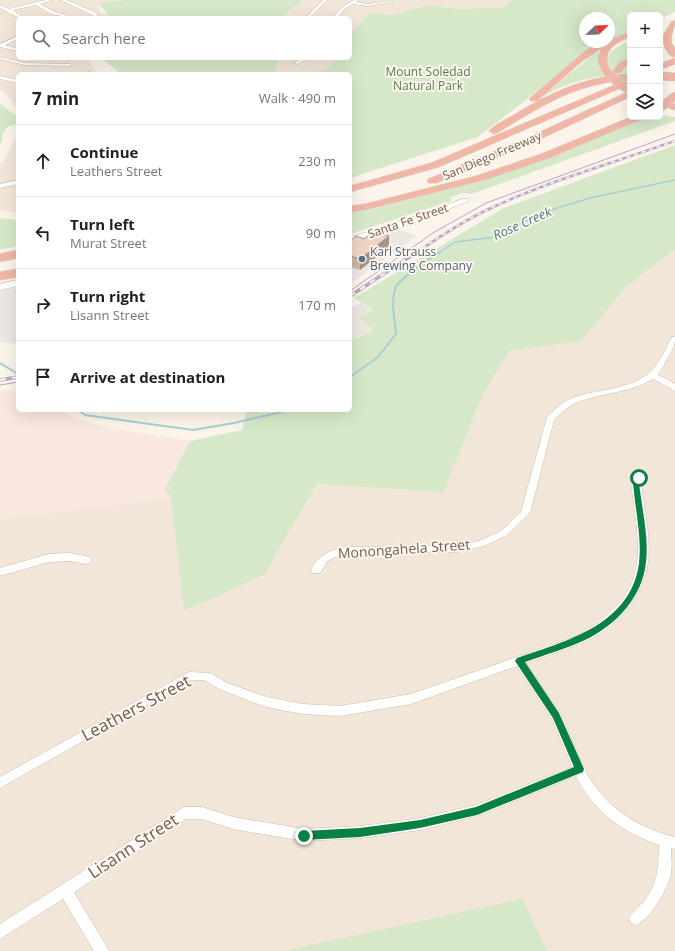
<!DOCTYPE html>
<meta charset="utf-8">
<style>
body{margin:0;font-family:"Open Sans",sans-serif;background:#f6f6f6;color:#202124}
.controls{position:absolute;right:12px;top:12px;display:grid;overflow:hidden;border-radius:6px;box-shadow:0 4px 16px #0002}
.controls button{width:36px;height:36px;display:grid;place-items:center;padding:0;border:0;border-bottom:1px solid #e0e0e0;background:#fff;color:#202124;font:20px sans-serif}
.compass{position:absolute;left:579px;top:12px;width:36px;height:36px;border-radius:50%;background:#fff;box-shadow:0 4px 16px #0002;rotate:67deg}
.stop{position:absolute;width:12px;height:12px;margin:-9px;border:3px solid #0b8043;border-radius:50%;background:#fff}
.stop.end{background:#0b8043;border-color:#fff;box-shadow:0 1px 4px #0008}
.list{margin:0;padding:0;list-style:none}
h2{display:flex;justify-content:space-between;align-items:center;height:52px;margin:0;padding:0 16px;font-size:17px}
h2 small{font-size:13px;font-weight:400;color:#757577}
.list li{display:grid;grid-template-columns:26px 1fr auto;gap:12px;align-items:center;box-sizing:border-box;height:72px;padding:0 16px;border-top:1px solid #e0e0e0}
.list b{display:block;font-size:15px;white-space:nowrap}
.list p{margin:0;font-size:13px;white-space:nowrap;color:#757577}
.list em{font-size:13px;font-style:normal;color:#757577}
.icon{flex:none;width:22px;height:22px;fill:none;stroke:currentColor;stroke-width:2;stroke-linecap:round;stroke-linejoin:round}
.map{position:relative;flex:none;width:675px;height:951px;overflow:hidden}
.search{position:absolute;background:#fff;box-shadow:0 4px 16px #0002;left:16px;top:16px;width:336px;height:44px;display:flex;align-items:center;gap:10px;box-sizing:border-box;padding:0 14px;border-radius:6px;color:#757577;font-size:15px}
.panel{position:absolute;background:#fff;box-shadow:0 4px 16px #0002;left:16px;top:72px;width:336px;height:340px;border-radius:6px}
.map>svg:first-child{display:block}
.residential{fill:#f2e6d9}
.commercial{fill:#fae7df}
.industrial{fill:#ede7e3}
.green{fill:#d7e8c9}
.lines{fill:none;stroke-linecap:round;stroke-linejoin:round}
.stream-far1{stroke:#a7cfd5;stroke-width:1.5}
.stream{stroke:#a7cfd5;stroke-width:2}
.minor-casing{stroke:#cdbcb1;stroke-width:1}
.tertiary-casing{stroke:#cdbcb1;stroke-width:1}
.motorway-casing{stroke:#d8d1ce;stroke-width:1}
.minor{fill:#fff;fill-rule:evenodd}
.tertiary{fill:#fff;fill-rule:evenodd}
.motorway{fill:#f0b7a6;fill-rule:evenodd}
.tram{stroke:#b7a8c5;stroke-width:1}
.rail-far1-casing{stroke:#b7a8c5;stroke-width:2.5}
.rail-casing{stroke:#b7a8c5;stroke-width:3.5}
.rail-far1{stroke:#fef8f1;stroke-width:1.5;stroke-dasharray:4;stroke-linecap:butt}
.rail{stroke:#fef8f1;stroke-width:2;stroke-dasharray:6;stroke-linecap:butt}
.motorway-bridge-casing{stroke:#d8d1ce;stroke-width:9;stroke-linecap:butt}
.motorway-bridge{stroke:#f0b7a6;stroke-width:8}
.wall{fill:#ceb6a9}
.shaded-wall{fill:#a79489}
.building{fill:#efd4c4;stroke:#a79489}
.route{fill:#0b8043}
.service-dot{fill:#5c6f8a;stroke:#fef8f1;stroke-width:1.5}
.labels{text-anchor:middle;stroke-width:3.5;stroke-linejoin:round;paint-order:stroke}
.far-park-label{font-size:12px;fill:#587948;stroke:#fef8f1}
.far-street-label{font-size:12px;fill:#755b4f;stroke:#fef8f1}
.far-service-label{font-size:12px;fill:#4e5e75;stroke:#fef8f1;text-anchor:start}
.far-water-label{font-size:13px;font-style:italic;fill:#47777f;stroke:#fef8f1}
.street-label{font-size:14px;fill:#755b4f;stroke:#fef8f1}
.near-street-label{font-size:17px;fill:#755b4f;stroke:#fef8f1}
</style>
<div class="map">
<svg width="675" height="951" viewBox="0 0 675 951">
<rect width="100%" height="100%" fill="#fbf4ea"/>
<!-- residential -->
<g class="residential">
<polygon points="0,0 126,0 98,3 100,13 114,15 112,18 18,18 18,58 87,58 98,74 18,74 18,109 7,95 0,91"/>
<polygon points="303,0 512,0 503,7 460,9 428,5 393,15 370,13 350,36 350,18 280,18"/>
<polygon points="278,58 338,58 336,62 325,70 309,74 274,74"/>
<polygon points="18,133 18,212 0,211 0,164 4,161"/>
<polygon points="675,249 675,951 0,951 0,519 171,498 184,610 264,575 317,484 443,492 483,395 509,351 581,341 627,286"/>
</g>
<!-- commercial -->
<polygon class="commercial" points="5,390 18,392 18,410 58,410 77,419 105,427 190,441 165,489 171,498 0,519 0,391"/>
<!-- industrial -->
<g class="industrial">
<polygon points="397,229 417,236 350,284 350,243"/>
<polygon points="18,287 18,344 0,342 0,291"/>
<polygon points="362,303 375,311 374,330 350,341 350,308"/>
</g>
<!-- green -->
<g class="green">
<polygon points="126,0 303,0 280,18 111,18 98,3"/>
<path d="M512,0H675V12L660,19V15H630V32L609,42V18H585V42H608L589,51L478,137L350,178V74H309C319,71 333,69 338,58H350V36L369,13L393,15L428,5L460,9L503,7Z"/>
<path d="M630,40V59L622,68L630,63V74C605,75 577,79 555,90C546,94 539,100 531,105L595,53H600L602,73L610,72L608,58L611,51Z"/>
<polygon points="102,58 278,58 274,74 121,74"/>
<polygon points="0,103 16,116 18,124 9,126 3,133 2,141 0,145"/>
<polygon points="660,115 675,117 675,121 472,194 463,193 451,197 451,201 350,234 350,213 372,209 484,180 647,117 660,117"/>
<polygon points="675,145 675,249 627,286 581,341 509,351 483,395 443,492 317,484 264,575 184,611 171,498 165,489 190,441 242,430 247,410 350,410 350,341 374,330 359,318 374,310 354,298 504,208"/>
<polygon points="0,218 18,220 18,246 0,250"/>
<polygon points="522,899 547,951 283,951"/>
</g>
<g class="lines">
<!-- stream-far1 -->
<polyline class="stream-far1" points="439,253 455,242 496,237 538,214 590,198 675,180"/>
<!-- stream -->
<g class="stream">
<polyline points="0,363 18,374"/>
<path d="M350,377L378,357L396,334C395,320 390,301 396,287C399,279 432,257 440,252"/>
<polyline points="78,410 85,415 193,430 234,423 290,410"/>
</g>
<defs>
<g id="minor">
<polygon points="46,0 53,0 40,4 55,12 66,15 66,17 51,14 36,5 13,10 24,18 19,18 0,8 0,5 9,9"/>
<polygon points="60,0 66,0 97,13 97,18 93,18 93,15"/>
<polygon points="323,0 327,0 309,18 305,18"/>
<polygon points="354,0 359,0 356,2 367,4 391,1 393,2 367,6 353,4 344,9 337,18 333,18 342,7"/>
<polygon points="18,36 18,39 5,45 18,49 18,51 0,47 0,44"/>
<polygon points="0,57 25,63 70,64 72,65 70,66 25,65 0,59"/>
<polygon points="302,58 308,58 298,64 294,63"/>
<polygon points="89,72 91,72 91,74 81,74"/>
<polygon points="0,76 18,80 18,83 0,79"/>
<polygon points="18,180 18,184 0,188 0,184"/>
<path d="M672,337H675C675,346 672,351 667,359C664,365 660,373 655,377C633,394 600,392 576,403C567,407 561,413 554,420L530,513L507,535L484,546L457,552L344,553L327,561L320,573H312L311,570C318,555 329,551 344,547L457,546L479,541L501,531L521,512L547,417C554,410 560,404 568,400C593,388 627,392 649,373C660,364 665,349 672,337Z"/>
<path d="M639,476L644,479L641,483C644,509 651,536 648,562C644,597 615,629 584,642C565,650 545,656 526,663L561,714L582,764L586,769L585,771C605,806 636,828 675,837V849L671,848C671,857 673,868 670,877C666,892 651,918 636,925L631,923L629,918C633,910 641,906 646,899C659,879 658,867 659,845C622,832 593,811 576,776L477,816L421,830L361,838L304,841L233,829L202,819H186L74,892L109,951H94L63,899L0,939V924L184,807H202L233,817L304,829L361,826L421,818L476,805L572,767L552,719L517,666L411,704L340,716L303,714L266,707L219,689L204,680H191L0,788V777L189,672L210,673L227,683L267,697L303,704L340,706L411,694L577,636C651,594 641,557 631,483L636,477Z"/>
<polygon points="70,553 89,557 91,560 89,563 86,564 70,561 49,562 0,576 0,568 49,554"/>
</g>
<g id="tertiary">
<polygon points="462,199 468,199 469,201 392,231 350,242 350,237 386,227"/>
<polygon points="18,280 18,286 0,290 0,284"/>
<polygon points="653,372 675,384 675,391 650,377 648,375 650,373"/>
</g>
<g id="motorway">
<path d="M672,21H675C675,30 669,35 672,45L668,47L664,45L663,36Z"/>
<path d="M630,32V37C612,44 601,52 611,72L610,74H604C598,65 596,57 602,48L581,62L537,101H531L529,99L585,51L601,42H609V40Z"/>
<polygon points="630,58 630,64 625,67 620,73 614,73 613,71 619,63"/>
<polygon points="675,58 675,64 660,70 660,64"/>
<path d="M626,74L630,76V84L439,167L350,192V186L431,163L626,80C572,85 542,106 497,133L494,134L489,131C494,125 505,120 512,116C550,93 581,78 626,74Z"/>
<polygon points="630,91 630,97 530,144 436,183 428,183 427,181 428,179 522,140"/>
<polygon points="660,99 675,104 675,110 660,105"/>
<polygon points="631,117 644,117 642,119 549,158 484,180 365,210 350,212 350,206 365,204 476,176 541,154"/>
<polygon points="18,250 18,258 0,262 0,254"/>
<polygon points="18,269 18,277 0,280 0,272"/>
</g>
</defs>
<!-- minor casing -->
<use href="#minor" class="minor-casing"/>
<!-- tertiary casing -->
<use href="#tertiary" class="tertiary-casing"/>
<!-- motorway casing -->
<use href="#motorway" class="motorway-casing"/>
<!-- minor -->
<use href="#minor" class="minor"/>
<!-- tertiary -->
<use href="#tertiary" class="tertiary"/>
<!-- motorway -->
<use href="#motorway" class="motorway"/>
<!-- tram -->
<g class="tram">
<polyline points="350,291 433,233 486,203 675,134"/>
<polyline points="0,385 18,382"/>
</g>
<defs>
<path id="rail-far1" d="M416,253C439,237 463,221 489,209C548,181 613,163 675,141"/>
<g id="rail">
<polyline points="350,296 417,252"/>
<polyline points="0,380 18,377"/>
</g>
</defs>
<!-- rail-far1 casing -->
<use href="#rail-far1" class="rail-far1-casing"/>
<!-- rail casing -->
<use href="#rail" class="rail-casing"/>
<!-- rail-far1 -->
<use href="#rail-far1" class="rail-far1"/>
<!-- rail -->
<use href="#rail" class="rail"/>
<defs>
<g id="motorway-bridge">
<polyline points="668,45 673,53"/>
<polyline points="607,72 619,84 630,90"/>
<polyline points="660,76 675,77"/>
<polyline points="660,108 675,96"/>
</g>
</defs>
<!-- motorway-bridge casing -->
<use href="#motorway-bridge" class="motorway-bridge-casing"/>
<!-- motorway-bridge -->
<use href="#motorway-bridge" class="motorway-bridge"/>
</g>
<!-- wall -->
<polygon class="wall" points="389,236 389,247 360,270 350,267 350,241"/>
<!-- shaded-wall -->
<polygon class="shaded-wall" points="389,236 389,247 360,270 360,259"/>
<!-- building -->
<polygon class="building" points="374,232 389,236 360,259 350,256 350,241 356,236 364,239"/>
<!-- route -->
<path class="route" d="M639,476L643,478L639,483C642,509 649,537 646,562C643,597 615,626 585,640C566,649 544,655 525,662L559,713L584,769L583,772L477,815L420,828L360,837L304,840L301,838L299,836L301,833L304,831L360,828L420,820L476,807L574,767L553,718L515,661L517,658C566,641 631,625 639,563C642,538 635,508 633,483Z"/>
<!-- markers -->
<circle class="service-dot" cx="362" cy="259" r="4"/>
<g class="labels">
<!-- far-park labels -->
<g class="far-park-label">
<text x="428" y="76">Mount Soledad<tspan x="428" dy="14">Natural Park</tspan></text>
</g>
<!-- far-street labels -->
<g class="far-street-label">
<text transform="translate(492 156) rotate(-23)" y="4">San Diego Freeway</text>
<text transform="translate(408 221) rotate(-19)" y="4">Santa Fe Street</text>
</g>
<!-- far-service labels -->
<g class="far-service-label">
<text x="370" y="256">Karl Strauss<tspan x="370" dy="14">Brewing Company</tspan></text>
</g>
<!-- far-water labels -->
<g class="far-water-label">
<text transform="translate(522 223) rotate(-24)" y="5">Rose Creek</text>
</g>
<!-- street labels -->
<g class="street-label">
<text transform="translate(404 549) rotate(-4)" y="5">Monongahela Street</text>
</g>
<!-- near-street labels -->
<g class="near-street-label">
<text transform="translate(136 708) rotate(-28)" y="6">Leathers Street</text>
<text transform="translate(133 846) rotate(-33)" y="6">Lisann Street</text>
</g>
</g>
</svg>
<div class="controls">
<button>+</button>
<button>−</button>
<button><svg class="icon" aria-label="layers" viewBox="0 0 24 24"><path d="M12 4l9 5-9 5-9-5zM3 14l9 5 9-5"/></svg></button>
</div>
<svg class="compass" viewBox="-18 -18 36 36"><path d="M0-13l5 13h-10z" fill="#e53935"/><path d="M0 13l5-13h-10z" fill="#757577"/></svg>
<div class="stop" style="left:639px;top:478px"></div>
<div class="stop end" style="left:304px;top:836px"></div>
<div class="search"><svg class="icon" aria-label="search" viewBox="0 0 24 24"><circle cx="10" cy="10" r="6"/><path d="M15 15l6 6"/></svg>Search here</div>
<section class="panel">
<h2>7 min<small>Walk · 490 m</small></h2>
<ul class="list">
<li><svg class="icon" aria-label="ahead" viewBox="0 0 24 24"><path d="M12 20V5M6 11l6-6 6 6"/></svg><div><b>Continue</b><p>Leathers Street</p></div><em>230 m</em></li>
<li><svg class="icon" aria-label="left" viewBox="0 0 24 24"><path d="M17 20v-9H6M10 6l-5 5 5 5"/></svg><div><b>Turn left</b><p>Murat Street</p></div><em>90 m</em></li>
<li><svg class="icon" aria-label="right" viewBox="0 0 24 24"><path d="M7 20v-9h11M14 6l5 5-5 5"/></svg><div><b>Turn right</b><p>Lisann Street</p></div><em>170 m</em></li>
<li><svg class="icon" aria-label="arrive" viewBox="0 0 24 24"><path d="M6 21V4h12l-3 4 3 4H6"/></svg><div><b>Arrive at destination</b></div></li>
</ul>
</section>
</div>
